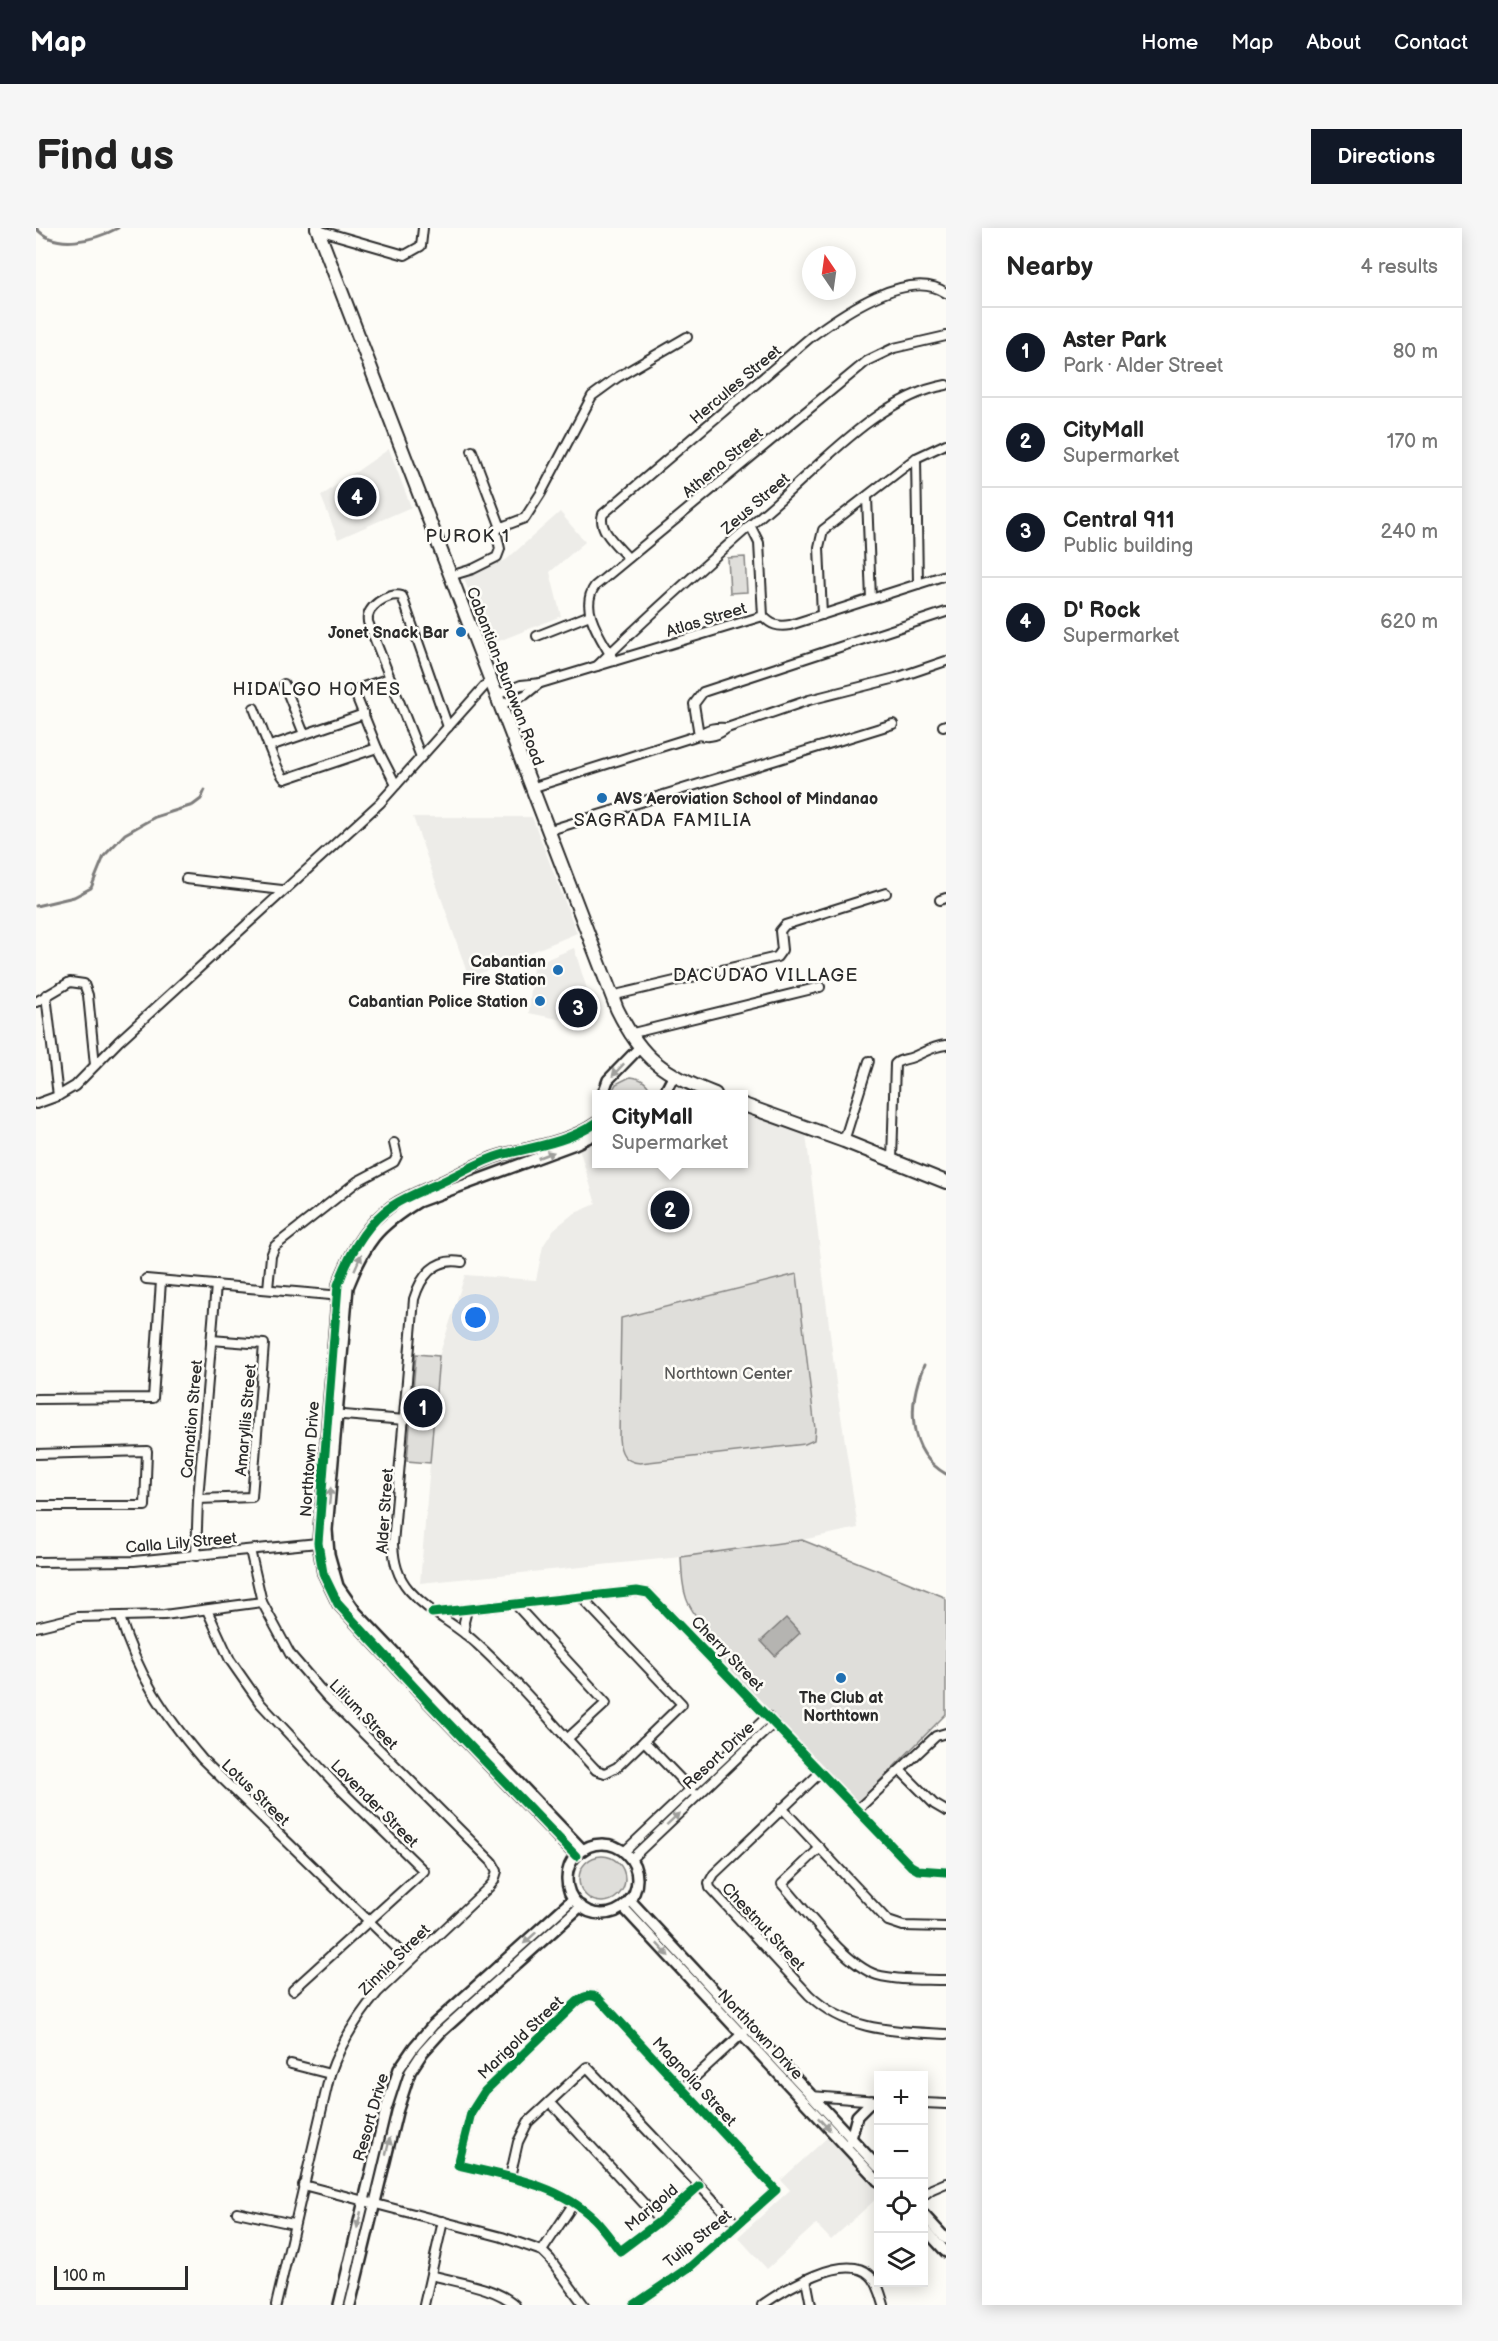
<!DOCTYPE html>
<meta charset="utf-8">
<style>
body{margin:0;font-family:"Balsamiq Sans",sans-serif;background:#f6f6f6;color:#222}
.controls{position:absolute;right:18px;bottom:18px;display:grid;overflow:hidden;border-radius:0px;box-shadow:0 3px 15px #0003}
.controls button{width:54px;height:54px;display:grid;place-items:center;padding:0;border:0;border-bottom:2px solid #e0e0e0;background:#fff;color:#222;font:30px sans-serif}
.compass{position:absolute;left:766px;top:18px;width:54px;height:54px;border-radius:50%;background:#fff;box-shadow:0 3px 15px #0003;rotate:347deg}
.scale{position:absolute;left:18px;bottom:15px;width:134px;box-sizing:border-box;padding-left:6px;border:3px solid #2b2b2b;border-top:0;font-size:16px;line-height:21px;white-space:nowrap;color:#2b2b2b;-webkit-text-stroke:4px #fdfcf7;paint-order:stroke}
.you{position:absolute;left:440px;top:1090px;width:21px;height:21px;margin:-15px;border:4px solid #fff;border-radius:50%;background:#1a73e8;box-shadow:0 0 0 9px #1a73e833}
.badge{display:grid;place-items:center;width:39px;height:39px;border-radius:50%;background:#111827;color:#fff;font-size:20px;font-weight:700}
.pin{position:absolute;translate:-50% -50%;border:3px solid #fff;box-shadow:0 2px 6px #0006}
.popup{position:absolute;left:556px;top:862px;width:156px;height:78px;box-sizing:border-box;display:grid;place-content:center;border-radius:0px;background:#fff;filter:drop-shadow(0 2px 4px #0005);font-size:20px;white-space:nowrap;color:#767676}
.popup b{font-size:22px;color:#222}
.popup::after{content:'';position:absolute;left:50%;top:100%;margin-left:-12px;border:12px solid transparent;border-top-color:#fff}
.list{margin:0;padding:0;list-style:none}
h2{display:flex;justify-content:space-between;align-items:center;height:78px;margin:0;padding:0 24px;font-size:26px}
h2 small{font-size:20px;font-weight:400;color:#767676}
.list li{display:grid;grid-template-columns:39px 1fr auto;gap:18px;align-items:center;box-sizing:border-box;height:90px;padding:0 24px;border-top:2px solid #e0e0e0}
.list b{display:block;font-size:22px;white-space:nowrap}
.list p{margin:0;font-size:20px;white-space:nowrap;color:#767676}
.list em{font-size:20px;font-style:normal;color:#767676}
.icon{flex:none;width:33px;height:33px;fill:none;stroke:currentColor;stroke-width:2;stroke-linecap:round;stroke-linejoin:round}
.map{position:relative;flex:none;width:910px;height:2077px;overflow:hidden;border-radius:0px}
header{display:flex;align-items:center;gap:36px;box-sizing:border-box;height:84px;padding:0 30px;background:#111827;color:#fff}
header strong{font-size:28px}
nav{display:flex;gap:33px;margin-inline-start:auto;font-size:21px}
.intro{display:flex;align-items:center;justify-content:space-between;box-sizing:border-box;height:144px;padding:0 36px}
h1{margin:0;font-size:42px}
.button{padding:15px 27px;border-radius:0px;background:#111827;color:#fff;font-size:21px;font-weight:700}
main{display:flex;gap:36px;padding:0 36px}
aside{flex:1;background:#fff;border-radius:0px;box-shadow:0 3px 15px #0003}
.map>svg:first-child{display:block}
.built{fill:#edece8}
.green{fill:#dfdeda;stroke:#858482;stroke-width:1.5}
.water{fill:#b5b4b1;stroke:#7e7d7b;stroke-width:1.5}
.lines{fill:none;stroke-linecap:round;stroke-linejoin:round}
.stream{stroke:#7e7d7b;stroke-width:3}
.minor-casing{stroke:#2b2b2b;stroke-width:12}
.tertiary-casing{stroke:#2b2b2b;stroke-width:14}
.primary-casing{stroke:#2b2b2b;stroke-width:16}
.minor{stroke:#fdfcf7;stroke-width:8}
.tertiary{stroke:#fdfcf7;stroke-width:9}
.primary{stroke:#fdfcf7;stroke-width:12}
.cycleway-casing{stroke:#fdfcf7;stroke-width:13}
.cycleway{stroke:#00873e;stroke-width:9}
.oneway{fill:#9e9e9b}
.poi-dot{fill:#1f6fb2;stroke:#fdfcf7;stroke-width:2}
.labels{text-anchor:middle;stroke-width:5;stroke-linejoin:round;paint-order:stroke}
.street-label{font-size:16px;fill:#2b2b2b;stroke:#fdfcf7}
.poi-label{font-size:16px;font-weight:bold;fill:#2b2b2b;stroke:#fdfcf7;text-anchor:end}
.park-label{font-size:16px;fill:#585857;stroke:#fdfcf7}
.neighbourhood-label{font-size:18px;letter-spacing:1.5px;fill:#2b2b2b;stroke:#fdfcf7}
</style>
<header>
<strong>Map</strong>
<nav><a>Home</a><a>Map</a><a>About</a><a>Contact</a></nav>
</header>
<div class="intro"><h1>Find us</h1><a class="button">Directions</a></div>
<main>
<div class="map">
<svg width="910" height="2077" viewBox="0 0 910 2077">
<rect width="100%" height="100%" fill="#fdfcf7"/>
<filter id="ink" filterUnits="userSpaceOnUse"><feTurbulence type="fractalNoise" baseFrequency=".0167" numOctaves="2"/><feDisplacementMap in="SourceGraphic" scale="12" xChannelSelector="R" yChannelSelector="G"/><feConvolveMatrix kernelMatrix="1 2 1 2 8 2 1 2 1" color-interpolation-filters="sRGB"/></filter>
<g filter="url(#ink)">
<!-- built -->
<g class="built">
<polygon points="353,221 375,279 302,311 285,268"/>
<polygon points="524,284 549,314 514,344 525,388 453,417 427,348 470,332"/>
<polygon points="377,589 496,589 541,705 433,750"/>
<polygon points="538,720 559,787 537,794 493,785 497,737"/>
<polygon points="708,886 770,906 800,1155 822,1300 766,1312 645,1329 384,1355 403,1128 429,1047 500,1052 507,1018 518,1001 537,986 560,976 543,920 560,912 560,936 708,936"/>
<polygon points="794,1907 842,1957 842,1969 795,2012 780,1996 731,2041 702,2009 754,1962 745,1952"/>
</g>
<!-- green -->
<g class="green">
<polygon points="709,329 711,364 694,365 692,330"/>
<path d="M594,849C605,850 613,855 615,866H575L580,856Z"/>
<path d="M761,1046L779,1201L778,1212L769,1216L604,1235C588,1234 584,1224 583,1210L585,1090Z"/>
<polygon points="380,1126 403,1128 394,1235 371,1233"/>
<path d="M766,1312L906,1368L910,1372V1486L822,1575L665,1413L673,1405C648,1375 647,1368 645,1329Z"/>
<circle cx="566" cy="1651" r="23"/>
</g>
<!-- water -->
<polygon class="water" points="750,1390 764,1405 739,1428 725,1413"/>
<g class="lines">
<!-- stream -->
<g class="stream">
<path d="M0,0C19,23 59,12 82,0"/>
<polyline points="0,678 38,669 55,660 68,628 89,606 119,589 157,577 165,571 169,562"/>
<path d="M888,1137C872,1175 870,1223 910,1246"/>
</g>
<defs>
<g id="minor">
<polyline points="282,2 369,27 385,18 387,0"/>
<polyline points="436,223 464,297"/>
<polyline points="880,230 882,356"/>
<polyline points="831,269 835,371"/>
<polyline points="714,297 723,315 727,388"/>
<path d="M592,330C583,319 561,302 567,286L776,108C806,86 873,39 910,65"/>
<polyline points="414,348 437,341 461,329 464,321 460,303 463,300 489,290 505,265 556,168 582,149 651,109"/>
<polyline points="786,387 783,319 787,302 880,230 910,216"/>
<path d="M727,388C735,397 742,399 754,397L910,347"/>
<polyline points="501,408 554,387"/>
<path d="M578,433C566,411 542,381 559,358L831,133L858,120L910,108"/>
<path d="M561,438C619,381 679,328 740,275C788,233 846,168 910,157"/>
<polyline points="354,450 324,460 319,465 341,520 360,557"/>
<polyline points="248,456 268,506"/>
<polyline points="460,467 485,457 505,455 727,388"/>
<polyline points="464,477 489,467 504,455"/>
<path d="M218,480C223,492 242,547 249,551L341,520"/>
<polyline points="907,498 910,497"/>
<polyline points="663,507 658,476 667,464 910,384"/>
<path d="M663,507C675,510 682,507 691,500L773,472L860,450L910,433"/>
<polyline points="234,518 328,486"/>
<path d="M385,529L332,394C329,379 352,364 366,368L412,499"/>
<path d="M495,560L663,507C672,500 680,499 691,500"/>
<polyline points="511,603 857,496"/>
<polyline points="150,651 246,662"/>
<polyline points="904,672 910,670"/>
<polyline points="10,767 22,868"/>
<polyline points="575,768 741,729 746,722 744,703 749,697 850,665"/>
<polyline points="0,774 34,754 48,756 52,767 59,837"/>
<polyline points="593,806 784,759"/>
<polyline points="0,876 22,868 39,858 83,813 344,575 454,452"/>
<polyline points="808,913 833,833"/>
<path d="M856,932L859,836C864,831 870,832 877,829C889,824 897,818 910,817"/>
<path d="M426,1034C399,1029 385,1048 378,1071L357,1316C358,1334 361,1348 373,1362C394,1386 419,1395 441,1416C483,1454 521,1501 560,1542L569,1545L581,1539L646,1476L545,1369"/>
<polyline points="110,1051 306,1068"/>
<polyline points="232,1061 235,1028 239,1018 322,953 358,934 361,928 358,915"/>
<polyline points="0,1171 117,1170 125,1053"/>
<polyline points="295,1186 369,1192"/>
<polyline points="0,1226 111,1223 109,1278 0,1278"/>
<polyline points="162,1271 216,1269 228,1116 175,1112"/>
<path d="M214,1322L226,1374L254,1426L291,1469L456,1634L461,1643L458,1653L453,1659L342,1764C321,1789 305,1814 294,1846L240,2077"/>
<polyline points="160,1328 162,1271 180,1057"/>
<polyline points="0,1334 98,1333 292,1314"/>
<polyline points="479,1376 570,1475 531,1511"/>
<polyline points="171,1382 194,1432 224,1475 302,1559 388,1643 257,1762"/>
<polyline points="396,1385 601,1363 612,1365 875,1638 882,1642 910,1644"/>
<path d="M84,1389C102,1447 127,1485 166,1531L374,1733"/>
<polyline points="0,1399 41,1389 128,1387 226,1374"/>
<polyline points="429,1406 428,1394 431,1382"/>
<polyline points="608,1513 657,1564"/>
<polyline points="864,1542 898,1576 910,1583"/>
<path d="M785,1544L678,1646L673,1655L674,1660L773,1767C812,1804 859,1803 910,1806"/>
<polyline points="746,1580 852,1693 867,1698 910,1699"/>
<polyline points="821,1582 900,1508 910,1505"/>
<path d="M784,1620L746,1656C769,1681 809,1737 841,1747C863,1753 888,1751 910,1752"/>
<polyline points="588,1624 732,1488"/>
<polyline points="595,1631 738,1495"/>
<polyline points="255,1836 294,1846"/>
<polyline points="646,1861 709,1803"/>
<polyline points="775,1868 842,1873"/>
<polyline points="514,1874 624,1993"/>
<polyline points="888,1875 910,1876"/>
<polyline points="474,1949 482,1914 492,1894 551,1839 701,1997"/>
<polyline points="267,1957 466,2009 506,2023 514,2031 548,2077"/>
<polyline points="888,1967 896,1961 910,1955"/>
<polyline points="201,1984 257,1996"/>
<polyline points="506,2023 538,1975"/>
<path d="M395,2047C420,2054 460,2059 479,2077"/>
<polyline points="770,2051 775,2077"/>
<polyline points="388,2077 407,1993"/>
<path d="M598,2077L655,2038L740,1962L563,1771C555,1765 548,1768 541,1774L449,1863L435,1885L422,1937C468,1948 523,1956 558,1991C568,2001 576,2013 584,2023L624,1993L663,1958"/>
<path d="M726,2077C749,2061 809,2024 834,2047C842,2054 845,2067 848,2077"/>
</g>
<g id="tertiary">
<polyline points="567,866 572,852 603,820"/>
<polyline points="628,866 638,847"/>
<circle cx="566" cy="1651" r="35"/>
<path d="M547,1622L320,1384L302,1358L293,1326L291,1302L312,1059C330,1014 341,999 382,974L539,916L560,906"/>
<path d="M540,1628L393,1475L302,1376L287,1345L282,1315L302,1057C313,1027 329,996 356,978C374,966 395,960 414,950C431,942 447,932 465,927C497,919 533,914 560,895"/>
<polyline points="594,1672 842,1939"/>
<polyline points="587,1679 842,1953"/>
<polyline points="814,1914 821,1888 836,1873"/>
<polyline points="888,1987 910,2011"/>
<polyline points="888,2000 910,2024"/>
<polyline points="303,2077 350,1881 363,1841 378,1819 397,1797 537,1671"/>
<polyline points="314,2077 361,1884 374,1844 387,1824 405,1804 545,1678"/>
</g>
<g id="primary">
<path d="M281,0L581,781C606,832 627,845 679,866"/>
<polyline points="708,877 808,913 910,954"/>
</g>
</defs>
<!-- minor casing -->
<use href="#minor" class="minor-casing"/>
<!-- tertiary casing -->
<use href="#tertiary" class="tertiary-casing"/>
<!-- primary casing -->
<use href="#primary" class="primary-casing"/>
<!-- minor -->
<use href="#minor" class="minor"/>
<!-- tertiary -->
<use href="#tertiary" class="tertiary"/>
<!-- primary -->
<use href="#primary" class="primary"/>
<defs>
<g id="cycleway">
<polyline points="396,1385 601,1363 612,1365 875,1638 882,1642 910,1644"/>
<path d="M540,1628L393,1475L302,1376L287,1345L282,1315L302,1057C313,1027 329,996 356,978C374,966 395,960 414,950C431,942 447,932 465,927C497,919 533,914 560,895"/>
<path d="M598,2077L655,2038L740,1962L563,1771C555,1765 548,1768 541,1774L449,1863L435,1885L422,1937C468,1948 523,1956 558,1991C568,2001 576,2013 584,2023L624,1993L663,1958"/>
</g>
</defs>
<!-- cycleway casing -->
<use href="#cycleway" class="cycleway-casing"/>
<!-- cycleway -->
<use href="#cycleway" class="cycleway"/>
</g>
<!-- one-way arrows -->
<defs><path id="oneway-solid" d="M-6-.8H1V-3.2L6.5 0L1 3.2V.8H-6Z" transform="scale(1.5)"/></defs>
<g class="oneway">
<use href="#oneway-solid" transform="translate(582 842) rotate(133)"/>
<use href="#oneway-solid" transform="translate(510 927) rotate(-20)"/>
<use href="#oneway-solid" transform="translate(322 1034) rotate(-66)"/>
<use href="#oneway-solid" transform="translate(294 1268) rotate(-85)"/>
<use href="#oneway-solid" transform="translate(637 1591) rotate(-43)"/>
<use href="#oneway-solid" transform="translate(494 1710) rotate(138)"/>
<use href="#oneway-solid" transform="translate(627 1722) rotate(47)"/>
<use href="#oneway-solid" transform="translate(788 1896) rotate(47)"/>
<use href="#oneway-solid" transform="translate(352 1918) rotate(-76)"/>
<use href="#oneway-solid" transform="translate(323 1992) rotate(103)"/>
</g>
</g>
<!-- markers -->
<g class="poi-dot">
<circle cx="425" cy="404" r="6"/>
<circle cx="566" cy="570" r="6"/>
<circle cx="522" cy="742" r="6"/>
<circle cx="504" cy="773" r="6"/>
<circle cx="805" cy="1450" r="6"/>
</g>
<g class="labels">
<!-- street labels -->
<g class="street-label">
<text transform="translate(699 156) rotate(-40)" y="6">Hercules Street</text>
<text transform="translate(686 234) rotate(-40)" y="6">Athena Street</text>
<text transform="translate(719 275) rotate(-41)" y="6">Zeus Street</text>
<text transform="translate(670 391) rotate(-17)" y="6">Atlas Street</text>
<text transform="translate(470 448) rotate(69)" y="6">Cabantian-Bunawan Road</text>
<text transform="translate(155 1191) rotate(-85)" y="6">Carnation Street</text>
<text transform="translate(209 1192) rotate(-85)" y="6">Amaryllis Street</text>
<text transform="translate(273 1231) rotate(-86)" y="6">Northtown Drive</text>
<text transform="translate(348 1283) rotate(-86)" y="6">Alder Street</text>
<text transform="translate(145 1314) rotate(-5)" y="6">Calla Lily Street</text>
<text transform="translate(692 1425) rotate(46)" y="6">Cherry Street</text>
<text transform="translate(328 1486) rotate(46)" y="6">Lilium Street</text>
<text transform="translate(682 1527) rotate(-43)" y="6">Resort Drive</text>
<text transform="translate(220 1564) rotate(44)" y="6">Lotus Street</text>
<text transform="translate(339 1575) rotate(45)" y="6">Lavender Street</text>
<text transform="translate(728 1698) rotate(47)" y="6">Chestnut Street</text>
<text transform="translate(358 1731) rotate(-45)" y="6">Zinnia Street</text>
<text transform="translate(725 1806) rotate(47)" y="6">Northtown Drive</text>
<text transform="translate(484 1809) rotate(-44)" y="6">Marigold Street</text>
<text transform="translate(659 1853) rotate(47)" y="6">Magnolia Street</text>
<text transform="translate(334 1889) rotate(-74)" y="6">Resort Drive</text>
<text transform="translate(615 1979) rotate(-40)" y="6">Marigold</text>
<text transform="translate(661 2010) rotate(-39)" y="6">Tulip Street</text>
</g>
<!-- poi labels -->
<g class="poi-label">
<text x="413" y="410">Jonet Snack Bar</text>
<text x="578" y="576" text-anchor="start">AVS Aeroviation School of Mindanao</text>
<text x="510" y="739">Cabantian<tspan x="510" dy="18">Fire Station</tspan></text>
<text x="492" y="779">Cabantian Police Station</text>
<text x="805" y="1475" text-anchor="middle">The Club at<tspan x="805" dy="18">Northtown</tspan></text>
</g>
<!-- park labels -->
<g class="park-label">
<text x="692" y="1151">Northtown Center</text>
</g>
<!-- neighbourhood labels -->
<g class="neighbourhood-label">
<text x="432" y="314">PUROK 1</text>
<text x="281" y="467">HIDALGO HOMES</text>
<text x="627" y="598">SAGRADA FAMILIA</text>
<text x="730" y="753">DACUDAO VILLAGE</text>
</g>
</g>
</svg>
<div class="controls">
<button>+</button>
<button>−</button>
<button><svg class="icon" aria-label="locate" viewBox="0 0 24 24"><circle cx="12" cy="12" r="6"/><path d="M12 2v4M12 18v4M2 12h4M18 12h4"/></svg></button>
<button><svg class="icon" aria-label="layers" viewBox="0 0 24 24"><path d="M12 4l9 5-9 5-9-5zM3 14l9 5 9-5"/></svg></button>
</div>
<svg class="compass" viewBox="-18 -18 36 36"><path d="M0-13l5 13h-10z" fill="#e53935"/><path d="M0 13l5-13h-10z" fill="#767676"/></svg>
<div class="scale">100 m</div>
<div class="you"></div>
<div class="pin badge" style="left:387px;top:1180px">1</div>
<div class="pin badge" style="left:634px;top:982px">2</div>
<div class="popup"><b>CityMall</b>Supermarket</div>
<div class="pin badge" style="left:542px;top:780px">3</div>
<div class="pin badge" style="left:321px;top:269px">4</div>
</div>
<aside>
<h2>Nearby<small>4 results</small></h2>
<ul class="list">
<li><span class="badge">1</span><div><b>Aster Park</b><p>Park · Alder Street</p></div><em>80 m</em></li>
<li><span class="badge">2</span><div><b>CityMall</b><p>Supermarket</p></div><em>170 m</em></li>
<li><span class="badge">3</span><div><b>Central 911</b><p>Public building</p></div><em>240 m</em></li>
<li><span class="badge">4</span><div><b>D' Rock</b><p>Supermarket</p></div><em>620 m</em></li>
</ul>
</aside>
</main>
